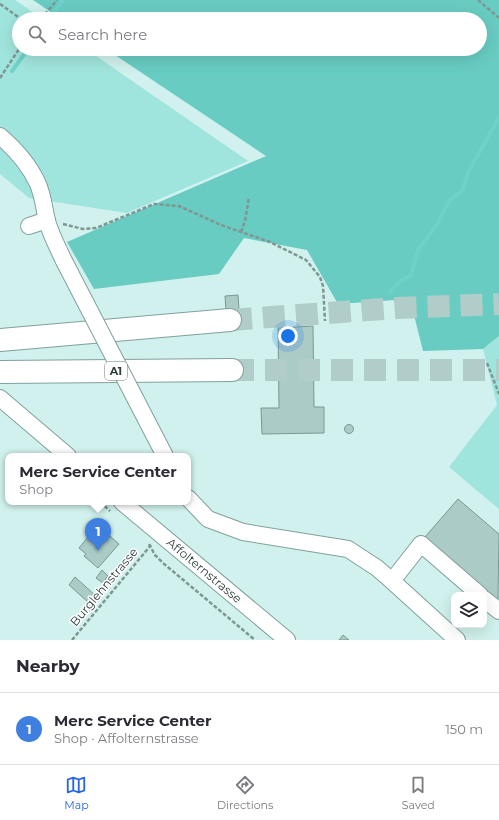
<!DOCTYPE html>
<meta charset="utf-8">
<style>
body{margin:0;font-family:Montserrat,sans-serif;background:#f7f7f7;color:#2b2b33}
.controls{position:absolute;right:12px;bottom:12px;display:grid;overflow:hidden;border-radius:8px;box-shadow:0 4px 16px #0002}
.controls button{width:36px;height:36px;display:grid;place-items:center;padding:0;border:0;border-bottom:1px solid #e1e1e2;background:#fff;color:#2b2b33;font:20px sans-serif}
.you{position:absolute;left:288px;top:336px;width:14px;height:14px;margin:-10px;border:3px solid #fff;border-radius:50%;background:#1a73e8;box-shadow:0 0 0 6px #1a73e833}
.badge{display:grid;place-items:center;width:26px;height:26px;border-radius:50%;background:#2563eb;color:#fff;font-size:13px;font-weight:700}
.pin{position:absolute;translate:-50% -33px;filter:drop-shadow(0 1px 2px #0008)}
.pin::after{content:'';position:absolute;top:21px;width:14px;height:12px;background:inherit;clip-path:polygon(0 0,100% 0,50% 100%)}
.popup{position:absolute;left:5px;top:453px;width:186px;height:52px;box-sizing:border-box;display:grid;place-content:center;border-radius:8px;background:#fff;filter:drop-shadow(0 1px 3px #0005);font-size:13px;white-space:nowrap;color:#7c7c81}
.popup b{font-size:15px;color:#2b2b33}
.popup::after{content:'';position:absolute;left:50%;top:100%;margin-left:-8px;border:8px solid transparent;border-top-color:#fff}
.list{margin:0;padding:0;list-style:none}
h2{display:flex;justify-content:space-between;align-items:center;height:52px;margin:0;padding:0 16px;font-size:17px}
h2 small{font-size:13px;font-weight:400;color:#7c7c81}
.list li{display:grid;grid-template-columns:26px 1fr auto;gap:12px;align-items:center;box-sizing:border-box;height:72px;padding:0 16px;border-top:1px solid #e1e1e2}
.list b{display:block;font-size:15px;white-space:nowrap}
.list p{margin:0;font-size:13px;white-space:nowrap;color:#7c7c81}
.list em{font-size:13px;font-style:normal;color:#7c7c81}
.icon{flex:none;width:22px;height:22px;fill:none;stroke:currentColor;stroke-width:2;stroke-linecap:round;stroke-linejoin:round}
.map{position:relative;flex:none;width:499px;height:640px;overflow:hidden}
.search{position:absolute;background:#fff;box-shadow:0 4px 16px #0002;left:12px;right:12px;top:12px;height:44px;display:flex;align-items:center;gap:10px;box-sizing:border-box;padding:0 14px;border-radius:22px;color:#7c7c81;font-size:15px}
.sheet{height:124px;background:#fff}
nav{display:flex;justify-content:space-around;align-items:center;box-sizing:border-box;height:56px;border-top:1px solid #e1e1e2;background:#fff;font-size:11px;color:#7c7c81}
nav a{display:grid;justify-items:center;gap:2px}
nav .on{color:#2563eb}
.map>svg:first-child{display:block}
.green{fill:#a0e5dd}
.forest{fill:#68ccc3}
.lines{fill:none;stroke-linecap:round;stroke-linejoin:round}
.stream{stroke:#6ed2c8;stroke-width:4}
.building{fill:#abcbc7;stroke:#7a9895}
.highway-tunnel{stroke:#b0cdc9;stroke-width:22;stroke-dasharray:22 11;stroke-linecap:butt}
.minor-casing{stroke:#81a09c;stroke-width:18}
.highway-casing{stroke:#81a09c;stroke-width:24}
.path{stroke:#7f9693;stroke-width:2.5;stroke-dasharray:4 2;stroke-linecap:butt}
.minor{stroke:#fff;stroke-width:16}
.highway{stroke:#fff;stroke-width:22}
.minor-bridge-casing{stroke:#81a09c;stroke-width:18;stroke-linecap:butt}
.minor-bridge{stroke:#fff;stroke-width:16}
.labels{text-anchor:middle;stroke-width:3;stroke-linejoin:round;paint-order:stroke}
.shield{fill:#fff;stroke:#6d7675;stroke-width:1}
.shield-label{font-size:11px;font-weight:bold;fill:#2f3c3a}
.street-label{font-size:12px;fill:#2f3c3a;stroke:#fff}
</style>
<div class="map">
<svg width="499" height="640" viewBox="0 0 499 640">
<rect width="100%" height="100%" fill="#d0f1ed"/>
<!-- green -->
<g class="green">
<polygon points="0,0 15,0 43,19 19,19 19,49 86,49 248,161 127,213 29,198 0,174"/>
<polygon points="499,336 499,509 449,467 497,405 483,349"/>
</g>
<!-- forest -->
<polygon class="forest" points="33,0 499,0 499,336 483,349 423,351 410,299 338,304 307,250 244,238 219,274 94,289 67,242 266,156 106,49 480,49 480,19 61,19"/>
<g class="lines">
<!-- stream -->
<g class="stream">
<polyline points="52,15 63,0"/>
<polyline points="12,71 28,49"/>
<polyline points="390,292 398,283 411,275 418,250 436,226 450,200 463,190 468,172 487,139 499,117"/>
</g>
</g>
<!-- building -->
<g class="building">
<polygon points="238,295 239,310 226,311 225,296"/>
<polygon points="313,326 314,407 324,407 324,433 262,434 261,408 279,408 278,328"/>
<circle cx="349" cy="429" r="4.5"/>
<polygon points="458,499 499,534 498,600 425,537"/>
<polygon points="103,530 119,544 98,568 84,556 86,554 79,548 93,531 98,535"/>
<polygon points="102,570 108,576 103,583 96,578"/>
<polygon points="75,577 96,596 89,603 69,585"/>
<polygon points="343,635 349,640 339,640"/>
</g>
<g class="lines">
<!-- highway-tunnel -->
<g class="highway-tunnel">
<polyline points="230,320 397,308 499,304"/>
<polyline points="232,370 499,370"/>
</g>
<defs>
<g id="minor">
<path d="M0,136C14,148 29,165 37,182C43,194 44,208 47,221C51,235 58,248 64,261"/>
<polyline points="29,226 47,220"/>
<polyline points="0,398 68,456"/>
<polyline points="136,400 165,456"/>
<polyline points="188,498 208,519 243,532 348,549 377,568 392,581 457,640"/>
<path id="s1" d="M122,502L287,640"/>
<polyline points="392,581 421,544 480,595"/>
<polyline points="484,599 499,611"/>
</g>
<g id="highway">
<polyline points="0,340 230,320"/>
<polyline points="0,372 232,370"/>
</g>
</defs>
<!-- minor casing -->
<use href="#minor" class="minor-casing"/>
<!-- highway casing -->
<use href="#highway" class="highway-casing"/>
<!-- path -->
<g class="path">
<polyline points="478,0 499,18"/>
<polyline points="0,4 21,19"/>
<polyline points="41,19 57,0"/>
<polyline points="0,78 19,49"/>
<polyline points="63,224 83,229 96,228 154,204 179,206 221,225 270,242 306,260 320,277 323,286 325,321"/>
<polyline points="241,232 245,221 249,197"/>
<polyline points="487,363 499,394"/>
<polyline points="100,502 110,511"/>
<polyline points="149,544 155,555 163,563 255,640"/>
<polyline points="72,640 151,545"/>
</g>
<!-- minor -->
<use href="#minor" class="minor"/>
<!-- highway -->
<use href="#highway" class="highway"/>
<defs>
<polyline id="minor-bridge" points="64,261 136,400"/>
</defs>
<!-- minor-bridge casing -->
<use href="#minor-bridge" class="minor-bridge-casing"/>
<!-- minor-bridge -->
<use href="#minor-bridge" class="minor-bridge"/>
</g>
<g class="labels">
<!-- shield labels -->
<rect class="shield" x="105" y="362" width="22" height="18" rx="3"/>
<g class="shield-label">
<text x="116" y="375">A1</text>
</g>
<!-- street labels -->
<g class="street-label">
<text dy="4" stroke="none"><textPath href="#s1" startOffset="107">Affolternstrasse</textPath></text>
<text transform="translate(104 587) rotate(-50)" y="4">Burglehnstrasse</text>
</g>
</g>
</svg>
<div class="controls">
<button><svg class="icon" aria-label="layers" viewBox="0 0 24 24"><path d="M12 4l9 5-9 5-9-5zM3 14l9 5 9-5"/></svg></button>
</div>
<div class="you"></div>
<div class="pin badge" style="left:98px;top:551px;background:#3f7fe0">1</div>
<div class="popup"><b>Merc Service Center</b>Shop</div>
<div class="search"><svg class="icon" aria-label="search" viewBox="0 0 24 24"><circle cx="10" cy="10" r="6"/><path d="M15 15l6 6"/></svg>Search here</div>
</div>
<section class="sheet">
<h2>Nearby<small></small></h2>
<ul class="list">
<li><span class="badge" style="background:#3f7fe0">1</span><div><b>Merc Service Center</b><p>Shop · Affolternstrasse</p></div><em>150 m</em></li>
</ul>
</section>
<nav>
<a class="on"><svg class="icon" aria-label="map" viewBox="0 0 24 24"><path d="M3 6l6-2 6 2 6-2v14l-6 2-6-2-6 2zM9 4v14M15 6v14"/></svg>Map</a>
<a><svg class="icon" aria-label="directions" viewBox="0 0 24 24"><path d="M12 3l9 9-9 9-9-9zM9 14v-3h6M13 9l2 2-2 2"/></svg>Directions</a>
<a><svg class="icon" aria-label="saved" viewBox="0 0 24 24"><path d="M7 4h10v16l-5-4-5 4z"/></svg>Saved</a>
</nav>
